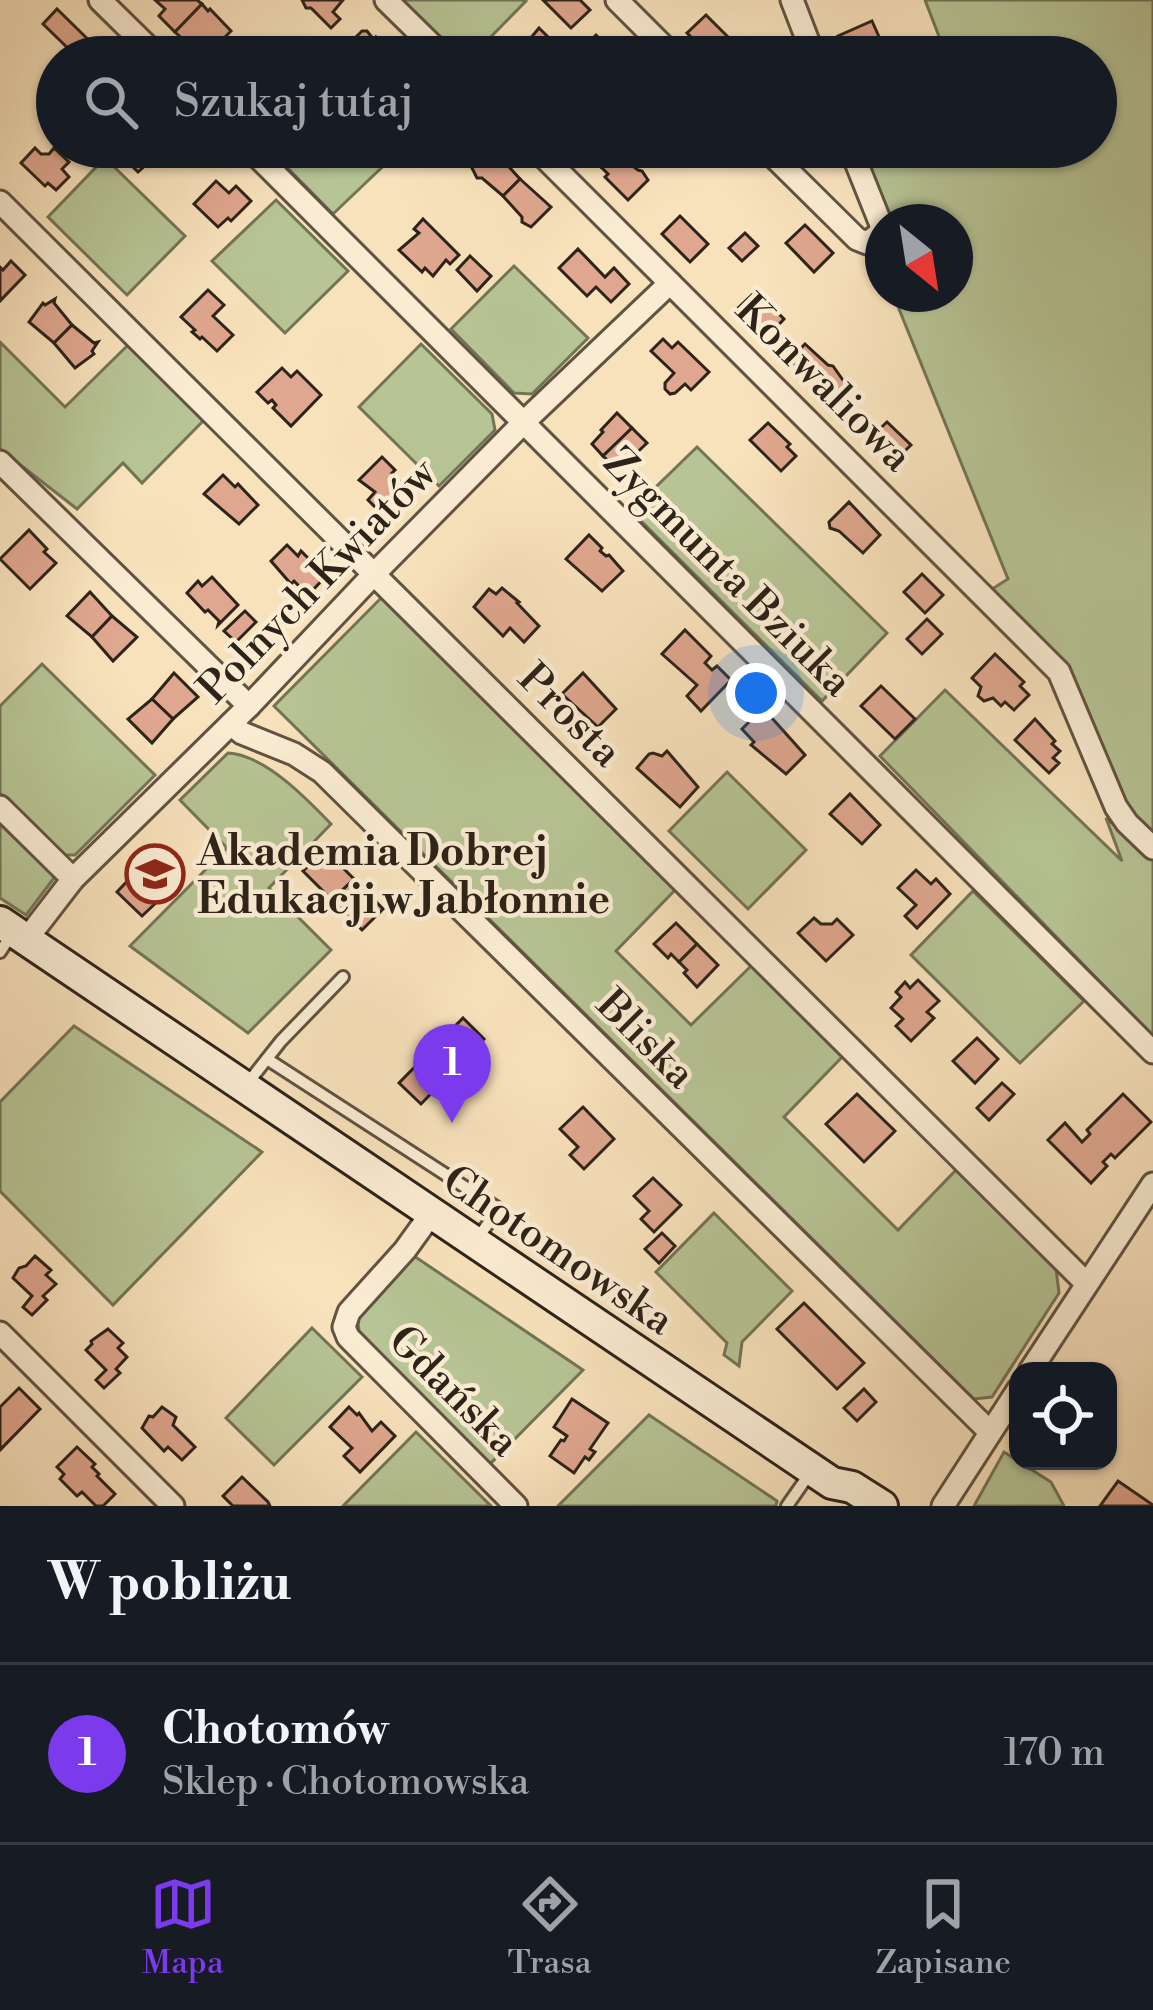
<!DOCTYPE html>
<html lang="pl">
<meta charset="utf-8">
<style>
body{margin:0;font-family:"Libre Bodoni",serif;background:#242831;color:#f1f3f6}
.controls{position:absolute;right:36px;bottom:36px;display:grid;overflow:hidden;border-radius:24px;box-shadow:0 3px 9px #0004}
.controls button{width:108px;height:108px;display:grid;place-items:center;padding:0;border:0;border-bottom:3px solid #363941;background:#171b24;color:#f1f3f6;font:60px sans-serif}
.compass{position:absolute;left:865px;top:204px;width:108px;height:108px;border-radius:50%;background:#171b24;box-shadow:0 3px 9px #0004;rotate:150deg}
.you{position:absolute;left:756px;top:693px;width:42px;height:42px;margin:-30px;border:9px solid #fff;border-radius:50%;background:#1a73e8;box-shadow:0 0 0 18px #1a73e833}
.badge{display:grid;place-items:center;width:78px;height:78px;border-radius:50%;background:#7c3aed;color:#fff;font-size:39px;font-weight:700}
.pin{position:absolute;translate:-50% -99px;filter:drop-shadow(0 3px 6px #0008)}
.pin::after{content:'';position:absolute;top:63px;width:42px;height:36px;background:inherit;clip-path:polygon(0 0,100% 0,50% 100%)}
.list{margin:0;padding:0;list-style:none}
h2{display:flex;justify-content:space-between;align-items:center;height:156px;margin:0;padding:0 48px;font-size:51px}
h2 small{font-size:39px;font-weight:400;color:#9ea1a6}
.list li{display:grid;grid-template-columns:78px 1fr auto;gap:36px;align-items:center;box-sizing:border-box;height:180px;padding:0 48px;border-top:3px solid #363941}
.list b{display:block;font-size:45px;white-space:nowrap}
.list p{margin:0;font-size:39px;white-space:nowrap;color:#9ea1a6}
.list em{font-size:39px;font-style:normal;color:#9ea1a6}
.icon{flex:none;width:66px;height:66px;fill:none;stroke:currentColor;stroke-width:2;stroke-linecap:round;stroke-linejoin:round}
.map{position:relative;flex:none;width:1153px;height:1506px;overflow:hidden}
.search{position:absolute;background:#171b24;box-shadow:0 3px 9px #0004;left:36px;right:36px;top:36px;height:132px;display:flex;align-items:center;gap:30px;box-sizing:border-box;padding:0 42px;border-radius:66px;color:#9ea1a6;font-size:45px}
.sheet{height:336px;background:#171b24}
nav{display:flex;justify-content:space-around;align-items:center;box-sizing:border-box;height:168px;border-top:3px solid #363941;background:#171b24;font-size:33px;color:#9ea1a6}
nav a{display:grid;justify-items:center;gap:6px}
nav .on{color:#7c3aed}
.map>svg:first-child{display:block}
.green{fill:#b7c495;stroke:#727456;stroke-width:3}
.building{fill:#dfa78f;stroke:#2d2318;stroke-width:3}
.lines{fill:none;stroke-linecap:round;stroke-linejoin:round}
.lane-casing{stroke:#605341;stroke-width:16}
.street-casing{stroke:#605341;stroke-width:27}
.secondary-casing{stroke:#2d2318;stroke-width:36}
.lane{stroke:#faecd3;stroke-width:10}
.street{stroke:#faecd3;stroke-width:21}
.secondary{stroke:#faecd3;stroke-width:30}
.labels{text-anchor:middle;stroke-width:9;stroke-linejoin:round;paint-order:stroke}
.street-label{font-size:42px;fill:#2d2318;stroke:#faecd3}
.poi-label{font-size:42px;font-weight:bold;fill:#2d2318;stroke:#faecd3;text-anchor:start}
</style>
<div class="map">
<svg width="1153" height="1506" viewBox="0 0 1153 1506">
<rect width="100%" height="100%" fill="#f8e2bc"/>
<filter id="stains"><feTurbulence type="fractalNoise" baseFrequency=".00167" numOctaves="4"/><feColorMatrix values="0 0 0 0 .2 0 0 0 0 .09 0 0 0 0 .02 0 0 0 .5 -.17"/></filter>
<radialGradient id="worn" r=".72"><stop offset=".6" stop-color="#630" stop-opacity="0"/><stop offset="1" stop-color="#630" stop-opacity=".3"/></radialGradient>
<!-- green -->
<g class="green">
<polygon points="401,0 525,0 526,1 471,57 459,57"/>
<path d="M925,0H1153V836C1108,789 1098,736 1070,680C1058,656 1009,613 989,591L1008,579L893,294H955V222H886L859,147H1096V57H947Z"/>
<polygon points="267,147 393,147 398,152 333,214"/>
<polygon points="105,158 185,236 127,295 48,217"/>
<polygon points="276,200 348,271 285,333 212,261"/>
<polygon points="514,266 588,338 532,394 514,393 451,329"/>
<polygon points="0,342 65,407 128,345 204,420 142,483 123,463 77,509 0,449"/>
<polygon points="421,344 492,414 495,430 439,486 359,407"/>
<polygon points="697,447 887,633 822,701 631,511"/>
<polygon points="382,597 676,889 616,951 691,1025 752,965 843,1056 784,1117 898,1230 957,1169 1056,1268 1059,1293 992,1397 974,1399 274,706"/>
<polygon points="42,664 155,775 75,855 63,855 0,793 0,706"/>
<polygon points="945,690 1122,861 1106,818 1153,860 1153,1036 880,756"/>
<path d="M228,753C265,755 307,799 331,824L269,888L331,950L248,1033L130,946L227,848L180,800Z"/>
<polygon points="727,772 806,850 748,909 669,831"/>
<polygon points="0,821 50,869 54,878 26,915 0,898"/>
<polygon points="973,891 1084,1001 1020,1063 911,955"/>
<polygon points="74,1026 262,1152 113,1305 0,1191 0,1102"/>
<polygon points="714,1213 792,1291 742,1342 739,1366 724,1355 727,1343 656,1272"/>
<polygon points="411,1254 583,1370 489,1465 359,1331 357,1314"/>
<polygon points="312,1328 362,1377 274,1465 226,1418"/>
<polygon points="649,1415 777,1501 776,1506 558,1506"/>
<polygon points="416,1432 491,1506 343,1506"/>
<polygon points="1004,1452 1051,1482 1064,1506 974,1506"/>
</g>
<!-- building -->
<g class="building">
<polygon points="155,0 197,0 202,4 175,32 159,16 165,9"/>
<polygon points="302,0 343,0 333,12 340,19 331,28 311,8 306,8"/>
<polygon points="543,0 580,0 590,10 571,28"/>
<polygon points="202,4 208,11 210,9 231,31 209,53 197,41 191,47 175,32"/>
<polygon points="57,9 105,56 103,57 77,57 43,24"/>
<polygon points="706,15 734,43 720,57 711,57 687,33"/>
<polygon points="872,21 888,57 847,57 838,36"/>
<polygon points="539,28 547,36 540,42 556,57 515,57"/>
<polygon points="362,31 367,31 374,40 376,37 384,44 385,43 392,50 390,53 394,57 346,57 343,50"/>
<polygon points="596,35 607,46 595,57 582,57 578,53"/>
<polygon points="121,147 166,147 138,172 117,151"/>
<polygon points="575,147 610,147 615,152 601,167 594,159 591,162"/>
<polygon points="693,147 728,147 733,152 720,166 711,158 707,162"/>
<polygon points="35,148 41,154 49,154 54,148 69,162 62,169 69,177 56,190 48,183 45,186 21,163"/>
<polygon points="492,148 520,179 503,196 482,178 477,178 472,168"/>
<polygon points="615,152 638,170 642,171 648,180 628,200 605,177 608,174 601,167"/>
<polygon points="520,179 551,207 531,227 522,222 522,217 503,196"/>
<polygon points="216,181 229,193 236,186 251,201 231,221 228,218 218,227 194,204"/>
<polygon points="680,216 708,244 690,262 662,234"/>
<polygon points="423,219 459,255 450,264 446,260 433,276 425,268 422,272 399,250 419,233 414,229"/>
<polygon points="805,225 833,253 814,272 786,243"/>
<polygon points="745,233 758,246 742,261 729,248"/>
<polygon points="578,249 605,277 614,268 629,284 611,302 596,287 587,296 559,268"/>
<polygon points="470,256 491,276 477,291 457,270"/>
<polygon points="11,261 25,275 0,301 0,267 3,270"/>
<polygon points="208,290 224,305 213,316 233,335 217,351 202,337 200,339 192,332 195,330 181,317"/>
<polygon points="756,291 784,319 766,338 737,309"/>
<polygon points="55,299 54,303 72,325 54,343 29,322 43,303 45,305"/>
<polygon points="72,325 94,343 98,342 92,351 94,354 75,368 54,343"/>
<polygon points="663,339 672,348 678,342 709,372 691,390 685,384 675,393 670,394 665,389 665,383 674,373 651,351"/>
<polygon points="805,344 828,365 833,366 845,383 848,381 829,401 789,360"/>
<polygon points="282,368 291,377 297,371 321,395 291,426 273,408 276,405 272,400 268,403 257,392"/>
<polygon points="617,413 632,428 603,456 592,444 603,432 601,430"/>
<polygon points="887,422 911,445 893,462 869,439"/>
<polygon points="768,423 790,444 787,447 796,456 781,471 750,440"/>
<polygon points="632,428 647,443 630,459 627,457 616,468 603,456"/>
<polygon points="382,457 395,470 392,473 407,489 401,495 404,498 388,514 385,511 382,514 368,500 375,492 359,480"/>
<polygon points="223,475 235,487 238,484 258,505 239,524 204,494"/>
<polygon points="849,502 880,535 863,553 839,531 830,528 829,522"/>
<polygon points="29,530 47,549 44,552 56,563 30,589 0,559"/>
<polygon points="589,535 602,548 600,551 606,556 609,555 623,571 602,591 566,559"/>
<polygon points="287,545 298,556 301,551 311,561 314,558 329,573 308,595 294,581 291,584 271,561"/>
<polygon points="922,574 943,595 925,613 904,592"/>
<polygon points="212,577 238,605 218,625 219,621 208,610 205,612 187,593 198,581 202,586"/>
<polygon points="502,588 519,602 517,603 539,626 524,642 510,628 503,636 474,607 489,589 496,594"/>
<polygon points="90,592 112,616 92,637 67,616"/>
<polygon points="245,611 256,622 236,642 224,631"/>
<polygon points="112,616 137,637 113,661 92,637"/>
<polygon points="927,619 942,634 922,654 907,639"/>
<polygon points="685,630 711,656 705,663 712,670 717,666 731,680 701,711 687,696 697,685 662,654"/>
<polygon points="995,654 1024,682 1020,686 1029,695 1014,710 1005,702 1001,706 993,698 984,701 978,696 981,687 972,678"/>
<polygon points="174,673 198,697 173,719 152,699"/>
<polygon points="583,673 616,709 598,727 562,694"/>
<polygon points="881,686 915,719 895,739 861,706"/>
<polygon points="152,699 173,719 152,743 128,719"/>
<polygon points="763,708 805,755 786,774 751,745 754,742 742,729"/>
<polygon points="1035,719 1055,741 1052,744 1060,751 1053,758 1059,763 1049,773 1015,740"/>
<polygon points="667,751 698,787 680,807 637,768 649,754 653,753 662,756"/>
<polygon points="850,794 880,825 862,844 830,814"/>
<polygon points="325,850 354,879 332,900 303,871"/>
<polygon points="152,855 179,881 142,916 117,892"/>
<polygon points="916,870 931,884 936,879 950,894 917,928 905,916 916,905 898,888"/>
<polygon points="354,879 383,909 362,930 332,900"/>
<polygon points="814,918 821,924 832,924 837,919 853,935 826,961 798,933"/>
<polygon points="676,923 697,944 679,962 671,954 668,958 654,944"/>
<polygon points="697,944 718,965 697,987 684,973 687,970 679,962"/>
<polygon points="918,980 939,1001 927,1012 934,1018 911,1041 896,1026 903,1019 891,1008 901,997 896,992 905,982 910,988"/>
<polygon points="463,1018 484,1039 421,1104 399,1083"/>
<polygon points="977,1038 998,1059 975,1083 953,1061"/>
<polygon points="1002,1083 1014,1094 989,1120 977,1108"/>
<polygon points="857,1094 895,1131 864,1162 826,1124"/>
<polygon points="1123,1094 1151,1122 1115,1158 1111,1154 1103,1162 1107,1166 1091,1183 1048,1140 1065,1123 1082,1142 1090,1134 1087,1130"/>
<polygon points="583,1107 614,1139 584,1169 570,1155 578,1147 560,1129"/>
<polygon points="653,1178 681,1205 654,1232 641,1219 649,1211 634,1196"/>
<polygon points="662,1233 675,1246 659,1263 645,1249"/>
<polygon points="35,1256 51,1270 46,1275 56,1284 43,1296 47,1300 32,1315 23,1307 32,1296 13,1278 19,1268 26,1266"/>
<polygon points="804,1303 864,1363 837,1389 777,1329"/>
<polygon points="108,1329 123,1343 118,1348 127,1357 116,1369 120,1373 104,1388 96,1380 106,1370 86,1350 92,1344 91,1341"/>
<polygon points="19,1388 40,1409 0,1450 0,1407"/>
<polygon points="864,1389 876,1402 857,1421 844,1408"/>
<polygon points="572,1399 608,1423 590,1449 595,1452 589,1460 585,1457 574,1473 550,1456 561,1440 564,1441 567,1436 554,1427"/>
<polygon points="162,1407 176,1417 173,1425 195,1447 182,1460 168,1447 164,1451 142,1428 149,1416 153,1417"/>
<polygon points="349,1407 357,1415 359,1413 372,1431 381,1422 395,1436 360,1472 344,1456 352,1448 330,1427"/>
<polygon points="77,1447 95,1464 92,1467 99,1474 97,1476 115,1494 103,1506 96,1506 82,1492 77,1496 60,1479 64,1474 57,1467"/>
<polygon points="242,1477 268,1502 270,1506 233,1506 223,1496"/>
<polygon points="1118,1481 1153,1505 1153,1506 1100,1506"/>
</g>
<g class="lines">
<defs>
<g id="lane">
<polyline points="0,952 12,934"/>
<polyline points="267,1059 499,1209 476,1240"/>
<polyline points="247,1084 281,1041 343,977"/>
<polyline points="787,1506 810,1473"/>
</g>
<g id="street">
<polyline points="100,0 158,57"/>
<polyline points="386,0 444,57"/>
<polyline points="617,0 674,57"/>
<polyline points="792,0 814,57"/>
<polyline points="248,147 1153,1052"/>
<polyline points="534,147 1059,672 1116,807 1127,823 1153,848"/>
<polyline points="764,147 857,239 867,243 878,235 882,227 850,147"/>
<polyline points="0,202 1086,1283"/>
<polyline points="0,462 249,706"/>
<polyline points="231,724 242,733 294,754 322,772 990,1432"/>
<polyline points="0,807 73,879"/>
<polyline points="26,940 73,879 249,706 375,573 525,421 670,283"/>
<polyline points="431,1214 405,1250 349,1312 344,1327 348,1337 516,1506"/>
<polyline points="0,1333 173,1506"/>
<polyline points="1030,1371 1153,1184"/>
<polyline points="943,1506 1018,1390"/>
</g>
<polyline id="secondary" points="0,922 832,1483 852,1487 882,1506"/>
</defs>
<!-- lane casing -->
<use href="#lane" class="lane-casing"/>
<!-- street casing -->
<use href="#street" class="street-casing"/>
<!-- secondary casing -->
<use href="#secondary" class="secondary-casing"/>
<!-- lane -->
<use href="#lane" class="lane"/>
<!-- street -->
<use href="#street" class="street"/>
<!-- secondary -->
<use href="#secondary" class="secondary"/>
</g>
<!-- icons -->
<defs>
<symbol id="school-ring" viewBox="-11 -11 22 22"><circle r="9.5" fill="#faecd3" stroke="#8f2418" stroke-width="1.5"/><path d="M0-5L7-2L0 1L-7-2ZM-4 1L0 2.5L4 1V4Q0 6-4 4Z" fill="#8f2418"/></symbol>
</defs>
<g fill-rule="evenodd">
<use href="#school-ring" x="122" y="841" width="66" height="66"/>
</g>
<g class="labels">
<!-- street labels -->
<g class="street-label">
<text transform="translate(825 382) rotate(45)" y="15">Konwaliowa</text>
<text transform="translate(729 571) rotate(45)" y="15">Zygmunta Bziuka</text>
<text transform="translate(316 580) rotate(-46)" y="15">Polnych Kwiatów</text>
<text transform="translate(571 714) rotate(45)" y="15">Prosta</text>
<text transform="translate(647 1038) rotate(45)" y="15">Bliska</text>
<text transform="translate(559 1249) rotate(34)" y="15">Chotomowska</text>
<text transform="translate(455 1390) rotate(45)" y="15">Gdańska</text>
</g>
<!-- poi labels -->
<g class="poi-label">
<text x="197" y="865">Akademia Dobrej<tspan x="197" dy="48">Edukacji w Jabłonnie</tspan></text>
</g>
</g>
<rect width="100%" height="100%" filter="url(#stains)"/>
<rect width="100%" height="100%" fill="url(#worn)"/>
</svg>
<div class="controls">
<button><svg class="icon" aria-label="locate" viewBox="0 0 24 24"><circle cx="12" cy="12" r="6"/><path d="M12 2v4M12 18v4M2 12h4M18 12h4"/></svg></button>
</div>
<svg class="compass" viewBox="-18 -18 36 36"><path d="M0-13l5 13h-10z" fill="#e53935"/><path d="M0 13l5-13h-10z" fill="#9ea1a6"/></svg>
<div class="you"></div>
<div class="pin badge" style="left:452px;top:1123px">1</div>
<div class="search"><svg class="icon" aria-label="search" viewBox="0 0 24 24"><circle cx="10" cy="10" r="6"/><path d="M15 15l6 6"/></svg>Szukaj tutaj</div>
</div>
<section class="sheet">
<h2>W pobliżu<small></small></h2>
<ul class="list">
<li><span class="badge">1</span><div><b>Chotomów</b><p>Sklep · Chotomowska</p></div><em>170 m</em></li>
</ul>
</section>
<nav>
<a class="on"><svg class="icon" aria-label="map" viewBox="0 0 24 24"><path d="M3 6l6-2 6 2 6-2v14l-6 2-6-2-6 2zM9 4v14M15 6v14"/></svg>Mapa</a>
<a><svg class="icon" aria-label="directions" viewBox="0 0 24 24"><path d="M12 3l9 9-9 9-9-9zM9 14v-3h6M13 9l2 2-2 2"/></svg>Trasa</a>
<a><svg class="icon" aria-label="saved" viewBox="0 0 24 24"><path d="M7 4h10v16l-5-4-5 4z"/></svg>Zapisane</a>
</nav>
